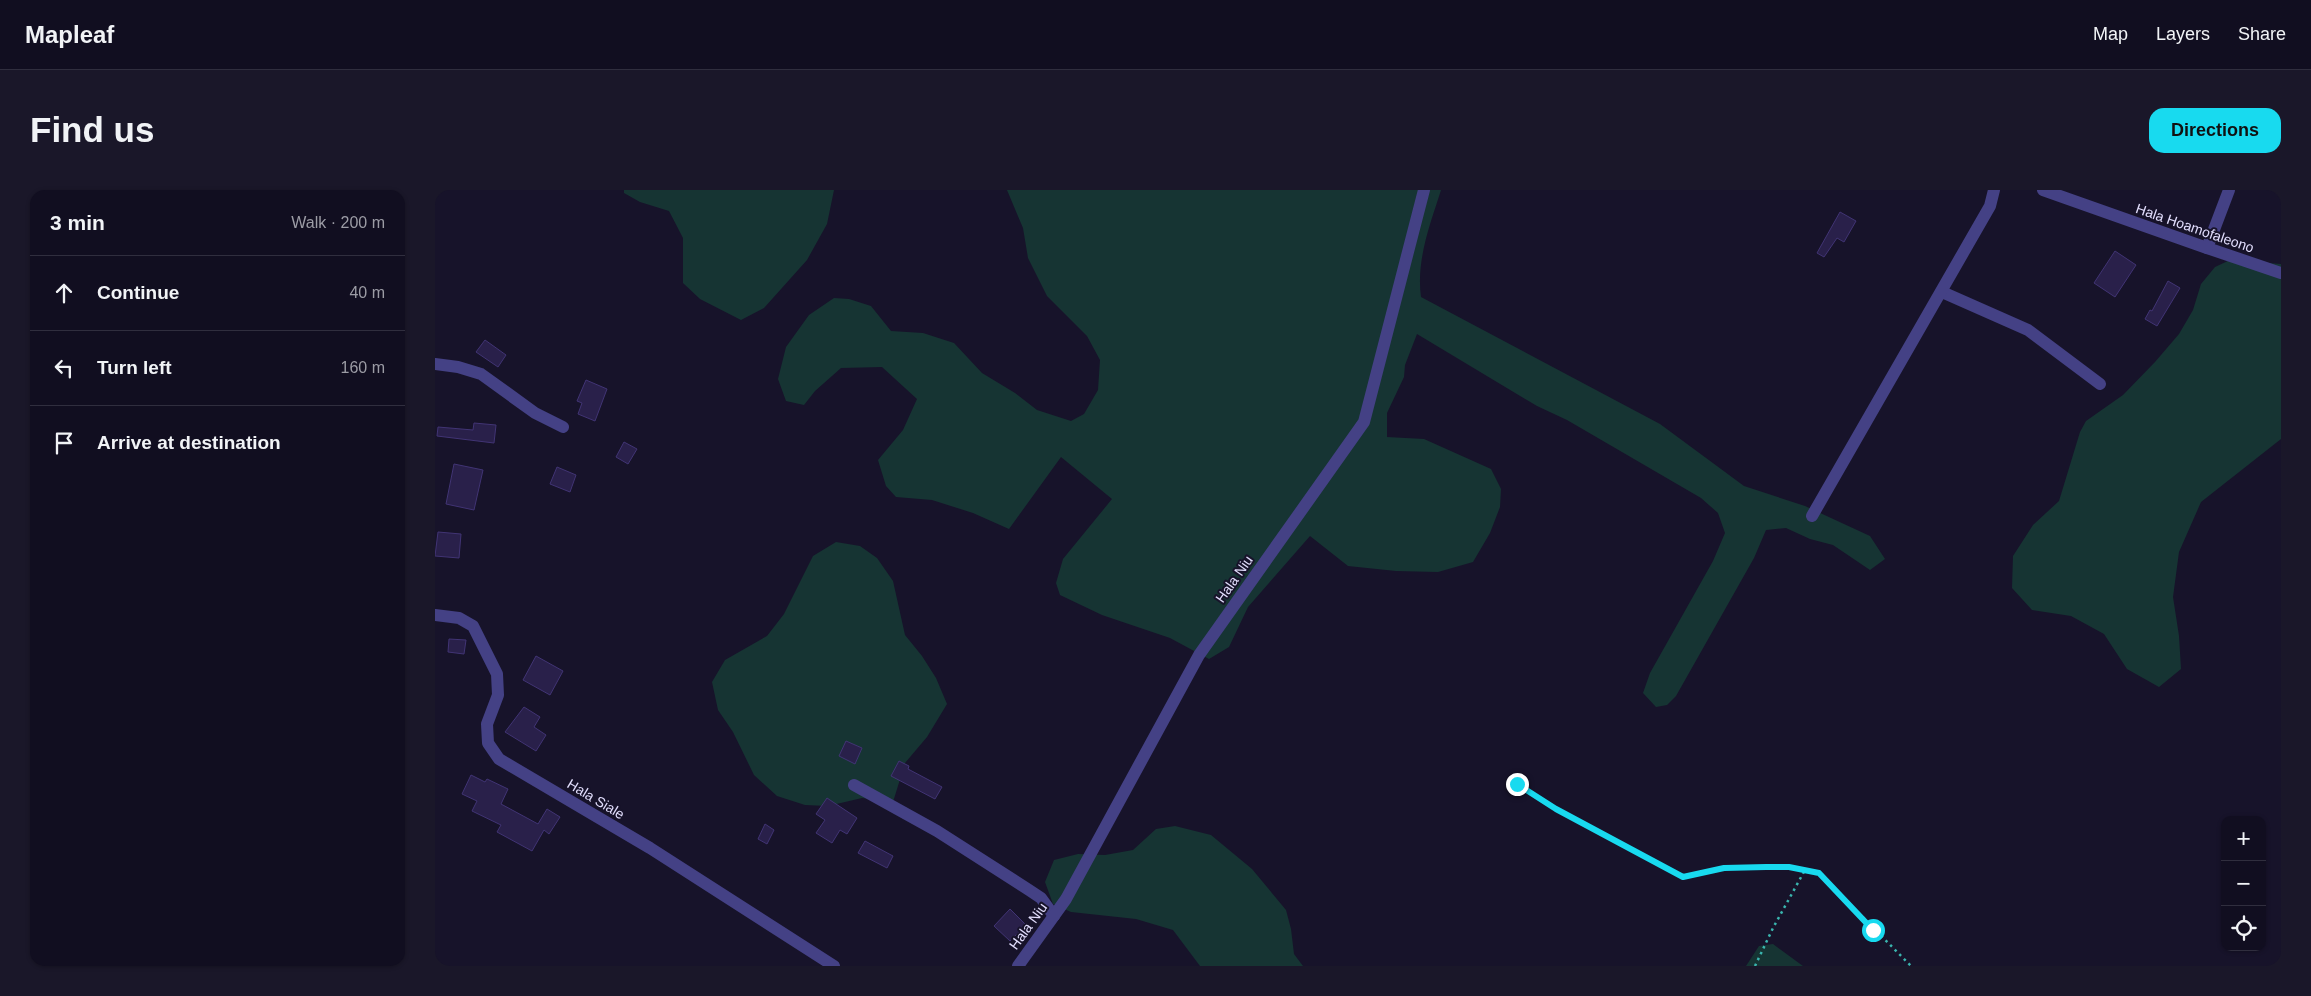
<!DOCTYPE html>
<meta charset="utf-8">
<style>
body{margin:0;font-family:Arial,sans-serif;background:#1a1729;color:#f1f3f6}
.controls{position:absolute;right:15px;bottom:15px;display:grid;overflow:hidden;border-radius:10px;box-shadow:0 1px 4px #0004}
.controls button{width:45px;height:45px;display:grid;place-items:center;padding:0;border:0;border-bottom:1px solid #302e3e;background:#110e20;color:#f1f3f6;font:25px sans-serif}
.stop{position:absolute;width:15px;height:15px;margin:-11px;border:4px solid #18daef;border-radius:50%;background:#fff}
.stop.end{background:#18daef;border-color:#fff;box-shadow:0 1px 5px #0008}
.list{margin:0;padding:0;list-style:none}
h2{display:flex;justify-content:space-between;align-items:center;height:65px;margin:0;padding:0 20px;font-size:21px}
h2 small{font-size:16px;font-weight:400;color:#9c9ca5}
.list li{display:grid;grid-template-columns:32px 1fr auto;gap:15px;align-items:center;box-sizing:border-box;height:75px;padding:0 20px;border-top:1px solid #302e3e}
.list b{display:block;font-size:19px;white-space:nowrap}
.list em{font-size:16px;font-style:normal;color:#9c9ca5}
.icon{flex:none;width:28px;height:28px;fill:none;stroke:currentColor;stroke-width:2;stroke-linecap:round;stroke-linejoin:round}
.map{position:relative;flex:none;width:1846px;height:776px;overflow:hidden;border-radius:15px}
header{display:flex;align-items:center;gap:30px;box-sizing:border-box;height:70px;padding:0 25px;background:#110e20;border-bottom:1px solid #302e3e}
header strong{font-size:24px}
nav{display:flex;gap:28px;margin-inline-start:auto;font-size:18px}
.intro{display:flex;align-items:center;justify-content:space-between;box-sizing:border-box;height:120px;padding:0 30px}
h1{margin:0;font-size:35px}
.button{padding:12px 22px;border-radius:15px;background:#18daef;color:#111;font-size:18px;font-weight:700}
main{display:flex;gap:30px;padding:0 30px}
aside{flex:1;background:#110e20;border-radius:15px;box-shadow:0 1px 4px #0004}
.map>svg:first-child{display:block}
.green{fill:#163433}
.building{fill:#29204a;stroke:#413474}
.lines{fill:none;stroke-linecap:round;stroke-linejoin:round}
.path{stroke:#3ab5ae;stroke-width:2.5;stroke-dasharray:2.5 4;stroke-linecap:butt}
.minor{stroke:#444185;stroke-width:12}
.tertiary{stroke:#444185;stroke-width:12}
.route{stroke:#18daef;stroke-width:6}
.labels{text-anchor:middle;stroke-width:4;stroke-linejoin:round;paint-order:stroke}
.street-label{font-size:14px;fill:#e2defd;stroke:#17132a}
</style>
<header>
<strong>Mapleaf</strong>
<nav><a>Map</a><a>Layers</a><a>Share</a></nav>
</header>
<div class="intro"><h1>Find us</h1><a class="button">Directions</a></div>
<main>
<aside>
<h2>3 min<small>Walk · 200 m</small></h2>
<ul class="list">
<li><svg class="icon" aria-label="ahead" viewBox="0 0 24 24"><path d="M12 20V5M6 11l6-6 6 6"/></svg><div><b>Continue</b></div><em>40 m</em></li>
<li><svg class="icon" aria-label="left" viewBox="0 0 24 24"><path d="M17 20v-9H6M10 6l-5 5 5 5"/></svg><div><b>Turn left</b></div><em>160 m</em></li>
<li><svg class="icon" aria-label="arrive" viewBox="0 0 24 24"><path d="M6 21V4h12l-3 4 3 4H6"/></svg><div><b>Arrive at destination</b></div></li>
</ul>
</aside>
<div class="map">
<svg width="1846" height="776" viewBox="0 0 1846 776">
<rect width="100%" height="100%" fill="#17132a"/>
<!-- green -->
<g class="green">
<polygon points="189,0 399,0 392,34 372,70 329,118 306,130 265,109 248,93 248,48 234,21 205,12 189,3"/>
<path d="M572,0H1006C995,35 981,70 986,107L1225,234L1309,296L1370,316L1435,346L1450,369L1435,380L1398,355L1375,349L1351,338L1331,340L1319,368L1241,506L1232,515L1221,517L1208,503L1215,483L1278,371L1290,343L1283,323L1266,308L1132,230L1102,216L982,144L970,175L969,187L952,223V247L989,249L1056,279L1066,299L1065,317L1055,343L1038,372L1003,382L961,381L913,376L875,346L813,417L794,457L774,469L735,448L667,425L625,405L621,393L628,369L677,309L626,267L574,339L538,323L497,310L461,307L451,296L443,270L468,240L482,209L447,177L406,178L380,201L369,215L351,211L343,189L351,157L374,125L399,108L414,109L436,116L456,141L488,143L519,153L547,183L580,203L602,220L636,231L649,224L663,200L665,170L652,146L612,106L593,68L588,38Z"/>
<polygon points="1795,70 1846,74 1846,249 1766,312 1744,362 1738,407 1744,446 1746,479 1724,497 1692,479 1669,444 1636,426 1597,420 1577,398 1578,366 1598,335 1624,311 1645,242 1651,231 1688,205 1720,172 1744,144 1758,120 1766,94 1780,77"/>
<polygon points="401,352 425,356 442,368 458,391 470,445 487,466 501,488 512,514 492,547 470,573 458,612 427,608 393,616 370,615 342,606 319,585 298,542 283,520 277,492 290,470 332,446 349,424 378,366"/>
<polygon points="740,636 776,645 817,679 851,720 856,739 859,764 868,776 765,776 738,740 701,729 636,722 618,714 610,692 619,670 643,664 670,665 698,660 721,639"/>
<polygon points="1338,754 1368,776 1311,776 1324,756"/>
</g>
<!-- building -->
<g class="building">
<polygon points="1405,22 1421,31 1409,52 1402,48 1389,67 1382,63"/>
<polygon points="1680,61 1701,75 1680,107 1659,93"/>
<polygon points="1733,91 1745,98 1722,136 1710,129 1715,120 1717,121"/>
<polygon points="50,150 71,165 63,177 41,162"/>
<polygon points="151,190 172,199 160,231 143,224 147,213 142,211"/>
<polygon points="39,233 61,235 59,253 2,246 3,237 38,240"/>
<polygon points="189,252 202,259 193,274 181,267"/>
<polygon points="19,274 48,280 39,320 11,314"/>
<polygon points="122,277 141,285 135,302 115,294"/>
<polygon points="3,342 26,344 24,368 0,366"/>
<polygon points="14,449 31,450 29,464 13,462"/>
<polygon points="101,466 128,481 115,505 88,490"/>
<polygon points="89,517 105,527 99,537 111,545 101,561 70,542"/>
<polygon points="411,551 427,558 420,574 404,566"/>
<polygon points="464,571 474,576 473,579 507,597 500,609 456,586"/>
<polygon points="36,585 50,592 52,589 73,599 66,614 103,634 112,619 125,627 114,644 109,640 97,661 62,642 66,635 37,621 42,611 27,604"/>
<polygon points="392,608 422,628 412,644 405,640 397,653 381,643 390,630 381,624"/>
<polygon points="330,634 339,640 332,654 323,649"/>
<polygon points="430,651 458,666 452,678 423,663"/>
<polygon points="575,719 591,735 575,751 559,736"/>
</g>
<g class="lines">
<!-- path -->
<g class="path">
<polyline points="1082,594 1121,619 1248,687 1289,679 1331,677 1354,677 1384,683 1476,776"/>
<polyline points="1320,776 1338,738 1370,680"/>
</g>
<!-- minor -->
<g class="minor">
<polyline points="1794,0 1772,58 1846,83"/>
<polyline points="1507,102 1593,140 1665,194"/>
<polyline points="0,174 23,177 46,184 100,223 128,237"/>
<polyline points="1377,326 1555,16 1559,0"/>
<polyline points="0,425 24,428 38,436 62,484 63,505 52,534 53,553 64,569 215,658 399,776"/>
<polyline points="419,595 502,641 594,700 606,708 619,726"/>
<polyline points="583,776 631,709 764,465 929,232 989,0"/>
</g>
<!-- tertiary -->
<polyline class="tertiary" points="1608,0 1772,58"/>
</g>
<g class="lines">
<!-- route -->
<polyline class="route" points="1082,594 1121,619 1248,687 1289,678 1331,677 1354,677 1384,683 1438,740"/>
</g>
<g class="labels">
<!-- street labels -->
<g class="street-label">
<text transform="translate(1760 38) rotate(19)" y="5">Hala Hoamofaleono</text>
<text transform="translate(799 389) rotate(-55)" y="5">Hala Niu</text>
<text transform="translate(161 609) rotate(31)" y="5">Hala Siale</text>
<text transform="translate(593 736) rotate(-54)" y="5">Hala Niu</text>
</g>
</g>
</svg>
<div class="controls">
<button>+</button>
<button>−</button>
<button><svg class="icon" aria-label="locate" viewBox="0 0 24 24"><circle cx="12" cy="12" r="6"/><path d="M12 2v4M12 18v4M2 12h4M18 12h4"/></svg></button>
</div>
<div class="stop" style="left:1438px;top:740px"></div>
<div class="stop end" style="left:1082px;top:594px"></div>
</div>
</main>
